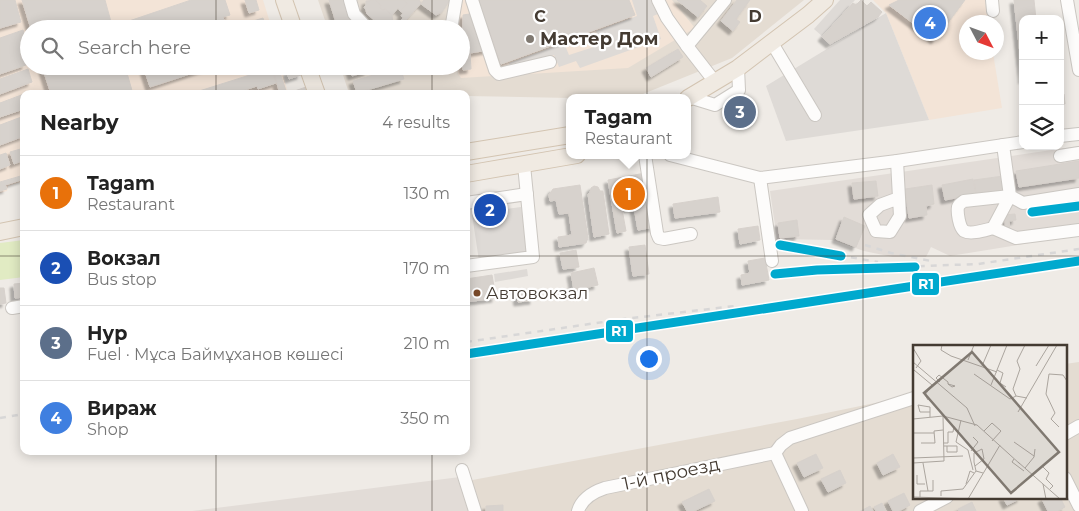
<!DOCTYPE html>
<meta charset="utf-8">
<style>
body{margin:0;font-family:Montserrat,sans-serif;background:#f6f6f6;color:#222}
.controls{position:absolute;right:15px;top:15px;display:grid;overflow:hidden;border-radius:10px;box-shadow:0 2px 12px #0003}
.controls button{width:45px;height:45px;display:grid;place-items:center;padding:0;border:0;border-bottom:1px solid #e0e0e0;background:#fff;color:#222;font:25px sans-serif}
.compass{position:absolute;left:959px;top:15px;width:45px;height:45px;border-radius:50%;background:#fff;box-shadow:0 2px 12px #0003;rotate:131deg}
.you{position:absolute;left:648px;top:358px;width:18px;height:18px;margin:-12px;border:4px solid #fff;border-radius:50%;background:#1a73e8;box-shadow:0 0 0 8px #1a73e833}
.badge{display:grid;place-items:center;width:32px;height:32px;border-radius:50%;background:#2563eb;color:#fff;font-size:16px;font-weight:700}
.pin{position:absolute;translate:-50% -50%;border:2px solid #fff;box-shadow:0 1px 5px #0006}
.popup{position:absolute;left:566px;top:94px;width:125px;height:65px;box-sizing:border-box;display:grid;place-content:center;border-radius:10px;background:#fff;filter:drop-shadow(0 1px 4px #0005);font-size:16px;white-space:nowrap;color:#767676}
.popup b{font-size:19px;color:#222}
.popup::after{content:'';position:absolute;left:50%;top:100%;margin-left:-10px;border:10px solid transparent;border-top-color:#fff}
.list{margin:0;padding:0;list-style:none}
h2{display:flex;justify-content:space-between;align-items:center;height:65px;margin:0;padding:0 20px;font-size:21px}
h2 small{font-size:16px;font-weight:400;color:#767676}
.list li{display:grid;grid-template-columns:32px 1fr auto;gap:15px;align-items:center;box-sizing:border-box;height:75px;padding:0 20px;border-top:1px solid #e0e0e0}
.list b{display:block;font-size:19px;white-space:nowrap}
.list p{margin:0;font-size:16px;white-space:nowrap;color:#767676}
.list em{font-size:16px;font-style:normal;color:#767676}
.icon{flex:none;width:28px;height:28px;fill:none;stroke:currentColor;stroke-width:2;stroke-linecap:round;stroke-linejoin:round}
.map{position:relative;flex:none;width:1079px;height:511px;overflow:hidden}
.search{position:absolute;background:#fff;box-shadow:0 2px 12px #0003;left:20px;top:20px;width:450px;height:55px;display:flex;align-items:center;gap:12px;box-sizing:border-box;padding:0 18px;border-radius:28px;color:#767676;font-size:19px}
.panel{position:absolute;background:#fff;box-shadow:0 2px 12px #0003;left:20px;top:90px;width:450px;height:365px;border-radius:10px}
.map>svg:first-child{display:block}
.residential{fill:#e4dcd2}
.commercial{fill:#f3e4d7}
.industrial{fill:#e2dcd7}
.green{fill:#e1ebc3}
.parking{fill:#dedad6}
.building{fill:#d7d2cd;stroke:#d7d1cc;filter:url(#shadow)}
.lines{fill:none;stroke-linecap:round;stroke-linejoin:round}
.minor-casing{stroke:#cbc7c2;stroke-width:14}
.major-casing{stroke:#d3c4b1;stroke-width:18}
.minor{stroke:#fdfcfb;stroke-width:12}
.major{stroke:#f0eae2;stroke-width:16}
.rail{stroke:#d8d7d7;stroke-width:2.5;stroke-dasharray:6 6;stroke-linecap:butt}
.rail-1-casing{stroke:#fff;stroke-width:12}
.rail-1{stroke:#00a9ce;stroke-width:9}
.grid{fill:none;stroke:#443b32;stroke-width:1;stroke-opacity:0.55}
.poi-dot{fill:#807971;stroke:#fff;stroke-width:2}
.bus-dot{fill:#7a4b2a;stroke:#fff;stroke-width:2}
.labels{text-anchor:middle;stroke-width:4.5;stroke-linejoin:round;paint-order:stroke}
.bus-label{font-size:17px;fill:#443b32;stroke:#fff;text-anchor:start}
.poi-label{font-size:18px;font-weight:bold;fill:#443b32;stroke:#fff;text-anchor:start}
.street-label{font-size:18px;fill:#443b32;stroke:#fff}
.inset-road{fill:none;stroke:#aba59e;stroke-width:1}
.view{fill:#807971;fill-opacity:0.15;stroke:#807971;stroke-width:2.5}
.inset-edge{fill:none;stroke:#443b32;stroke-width:2.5}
.grid-label{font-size:16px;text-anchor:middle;font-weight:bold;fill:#443b32;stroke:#fff;stroke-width:4.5;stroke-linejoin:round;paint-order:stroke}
.line-badge{stroke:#fff;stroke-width:2}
.badge-label{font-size:14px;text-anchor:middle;font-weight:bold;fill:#fff}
</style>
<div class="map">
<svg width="1079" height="511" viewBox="0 0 1079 511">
<defs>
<filter id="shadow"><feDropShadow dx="-4" dy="4" stdDeviation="1" flood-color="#0004"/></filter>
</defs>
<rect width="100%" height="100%" fill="#efebe6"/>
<!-- residential -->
<g class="residential">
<polygon points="318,0 804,0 732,58 633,98 570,98 466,96 466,94 349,93 340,66 461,66 461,29 328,29"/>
<polygon points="1079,362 1079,511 478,511 467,481 797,419 914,395 914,497 1065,497 1065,364"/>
</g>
<!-- commercial -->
<g class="commercial">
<polygon points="0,0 263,0 272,29 29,29 29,66 281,66 288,94 24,94 24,181 8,186 7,191 0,193"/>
<polygon points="462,0 672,0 695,28 628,68 461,78 458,74 458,66 461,66 461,29 458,29"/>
<polygon points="873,0 985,0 988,22 966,22 966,52 993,53 1002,108 929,120 886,13"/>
</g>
<!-- industrial -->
<g class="industrial">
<polygon points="1079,146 1079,235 950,256 931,247 926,257 893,257 864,251 832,240 777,239 770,191"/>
<polygon points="460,477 471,511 192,511"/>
</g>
<!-- green -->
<polygon class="green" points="24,240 24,277 0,280 0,243"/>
<!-- parking -->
<g class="parking">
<polygon points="632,0 659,0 663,12 653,16 661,39 580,68 576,61 559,67 554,55 511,70 509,63 564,43 569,55 600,45 596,31 637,16"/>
<polygon points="840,0 855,0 822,36 814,29"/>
<polygon points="886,13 929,120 786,141 766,86"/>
<polygon points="521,207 528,254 479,261 472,214"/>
<polygon points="527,269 528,276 495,282 494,274"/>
</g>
<!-- building -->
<g class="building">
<polygon points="0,0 15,0 21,22 0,28"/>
<polygon points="22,0 105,0 113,29 31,29"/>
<polygon points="191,0 225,0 230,15 223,17 227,29 131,29 129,21"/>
<polygon points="245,0 256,0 259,10 249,13"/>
<polygon points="329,0 347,0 355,29 338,29"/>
<polygon points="375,0 404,0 407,4 400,11 398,8 392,15 385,9 383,10 380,8 381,5"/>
<polygon points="375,0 381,5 380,8 383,10 385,9 392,15 393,23 387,24 385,26 382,24 379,24 367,14 366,10 364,7 366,5 366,1"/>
<polygon points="404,0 419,0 421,3 406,20 401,16 403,13 400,11 407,4"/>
<polygon points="424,0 450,0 442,12 436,15 421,4"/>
<polygon points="478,0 629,0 635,15 501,64"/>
<polygon points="677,0 700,0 707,6 698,17"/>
<polygon points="737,0 750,0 736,19 740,22 733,31 721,21"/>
<polygon points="861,0 867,6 871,2 882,12 878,17 830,44 822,37 853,3 856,5"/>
<polygon points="899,0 965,0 935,40 889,5"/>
<polygon points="1014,0 1034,0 1036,19 1023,19 1023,80"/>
<polygon points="475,13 488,50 470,53 471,69 463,70 462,55 463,15"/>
<polygon points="263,18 267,29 255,29 253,21"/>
<polygon points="403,18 407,20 408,26 411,29 397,29 395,27"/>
<polygon points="429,20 436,26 434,29 422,29"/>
<polygon points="23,30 29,46 29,55 23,57 26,65 0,74 0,38"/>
<polygon points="678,49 683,57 651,77 646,68"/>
<polygon points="42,66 125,66 133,94 51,94"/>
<polygon points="143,66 214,66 150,87"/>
<polygon points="263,66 271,66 276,83 258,89 257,86 233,94 196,94 196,92 253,74 252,70"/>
<polygon points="272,66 278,66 287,94 280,94"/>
<polygon points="349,66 367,66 368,71 352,76"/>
<polygon points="400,67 404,79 357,93 353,81"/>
<polygon points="28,69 32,82 0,94 0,79"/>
<polygon points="300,69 301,75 289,79 287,72"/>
<polygon points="306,87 308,94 289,94 289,93"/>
<polygon points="24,94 24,109 0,117 0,103"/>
<polygon points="1064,94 1065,104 1060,104 1060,95"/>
<polygon points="742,109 746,116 737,122 733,115"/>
<polygon points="24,116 24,136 0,145 0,125"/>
<polygon points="24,148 24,160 14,164 10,152"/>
<polygon points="6,153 10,165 0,169 0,155"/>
<polygon points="1079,161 1079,178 1019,187 1016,171"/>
<polygon points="645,173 654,227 638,230 634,207 622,209 626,231 617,233 608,180"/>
<polygon points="24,175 24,179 5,185 7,189 0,191 0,182"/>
<polygon points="1003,176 1005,190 976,194 974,180"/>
<polygon points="973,179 976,194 945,200 942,185"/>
<polygon points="876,181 878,196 854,199 852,183"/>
<polygon points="580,185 588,238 586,243 559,247 558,237 572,235 569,213 559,214 556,200 550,201 549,195 553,189"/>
<polygon points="932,185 934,204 926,206 927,215 909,218 905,189"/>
<polygon points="594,186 598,187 600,191 603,191 609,234 594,237 588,194 590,193 591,188"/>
<polygon points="718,197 720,212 675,218 673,204"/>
<polygon points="1015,214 1016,220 1009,221 1010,230 1006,230 1004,215"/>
<polygon points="844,217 865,226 856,247 836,239"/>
<polygon points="797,220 799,236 780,238 778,223"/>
<polygon points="758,226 760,240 740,244 738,229"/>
<polygon points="645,245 649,274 633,276 629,247"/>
<polygon points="576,250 579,267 563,269 560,253"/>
<polygon points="765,258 769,280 742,285 741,275 750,273 748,261"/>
<polygon points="594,268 598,285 574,290 571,273"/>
<polygon points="492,275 496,298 466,302 466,279"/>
<polygon points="24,283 24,297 15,298 14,284"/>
<polygon points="0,288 4,288 6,303 0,304"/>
<polygon points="532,289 534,300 518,302 516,290"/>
<polygon points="816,454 823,468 804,477 797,463"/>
<polygon points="893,454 900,467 883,475 877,463"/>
<polygon points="840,470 846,483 828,492 821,479"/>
<polygon points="709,489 715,501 694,511 687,511 682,502"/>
<polygon points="904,493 910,505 899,511 893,511 888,501"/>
<polygon points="1003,497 1021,497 1021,498 1007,505"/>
<polygon points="1046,497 1060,497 1065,507 1058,511 1048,511 1042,499"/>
<polygon points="972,502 976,511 959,511 958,509"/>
<polygon points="882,503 886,511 876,511 874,507"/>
<polygon points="503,505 503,511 486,511 486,506"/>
<polygon points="870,506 873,511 861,511"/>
</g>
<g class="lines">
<defs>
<g id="minor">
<polyline points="350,0 354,14 368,29"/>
<polyline points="472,0 495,70 499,74 550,62"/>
<polyline points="658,0 667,18 687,46 715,82"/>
<polyline points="992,0 993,11"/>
<polyline points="1067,0 1079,70"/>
<polyline points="451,29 456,0"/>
<polyline points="772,43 815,115"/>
<polyline points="687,46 725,0"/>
<polyline points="689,97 715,105 739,90 738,68"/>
<polyline points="1060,136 1079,134"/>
<path d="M1003,145L1010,196L993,228C985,230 971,235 964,231C959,227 957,212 958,207C959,204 961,203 964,201L1010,196L1023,203L1079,194"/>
<polyline points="645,155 657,233 659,238 664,239 691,234"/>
<polyline points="670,155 760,178 897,161 1023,142"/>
<polyline points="1060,156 1079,153"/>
<polyline points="897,161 900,216 890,232 876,231 869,215 880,205 899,198"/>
<polyline points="760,178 772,261"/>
<polyline points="466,203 527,194"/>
<polyline points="993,228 1016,238 1079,230"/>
<polyline points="466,266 533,257 524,165"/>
<polyline points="12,308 24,306"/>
<polyline points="1065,434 1079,426"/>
<polyline points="775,453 781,445 790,438 914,398"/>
<polyline points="775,453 802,511"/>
<polyline points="462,470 475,511"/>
<polyline points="1065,478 1079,506"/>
<path d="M578,511C582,498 593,492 605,488L775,453"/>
<polyline points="920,511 947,497"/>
</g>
<g id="major">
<polyline points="284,0 294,29"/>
<polyline points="307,66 317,94"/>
<polyline points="688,98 738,68 808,15 825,0"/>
<polyline points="466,152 570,135"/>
<polyline points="466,174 577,155"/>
<polyline points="0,232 24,227"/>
</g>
</defs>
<!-- minor casing -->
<use href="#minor" class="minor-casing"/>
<!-- major casing -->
<use href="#major" class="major-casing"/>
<!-- minor -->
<use href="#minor" class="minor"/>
<!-- major -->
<use href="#major" class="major"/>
<!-- rail -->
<g class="rail">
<polyline points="1032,212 1079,206"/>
<polyline points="780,245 878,262"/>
<polyline points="865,245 891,253 931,261"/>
<polyline points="775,274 817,270 978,264 1079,249"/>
<polyline points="466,342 624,319 735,306"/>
<polyline points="466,354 1079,261"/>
<polyline points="0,418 24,414"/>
</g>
<defs>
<g id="rail-1">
<polyline points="1032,212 1079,206"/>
<polyline points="780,245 841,256"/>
<polyline points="775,274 817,270 915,267"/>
<polyline points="466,354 1079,261"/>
</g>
</defs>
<!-- rail-1 casing -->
<use href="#rail-1" class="rail-1-casing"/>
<!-- rail-1 -->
<use href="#rail-1" class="rail-1"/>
</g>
<!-- grid -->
<path class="grid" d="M216,0V29M432,0V29M647,0V511M863,0V511M216,66V94M432,66V94M0,256H24M466,256H1079M216,451V511M432,451V511"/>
<!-- markers -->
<circle class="poi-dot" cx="530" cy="39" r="5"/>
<circle class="bus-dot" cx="477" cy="293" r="4.5"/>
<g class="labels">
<!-- bus labels -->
<g class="bus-label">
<text x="486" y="299">Автовокзал</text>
</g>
<!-- poi labels -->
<g class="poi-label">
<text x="540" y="45">Мастер Дом</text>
</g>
<!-- street labels -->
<g class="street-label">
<text transform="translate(671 474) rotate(-12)" y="6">1-й проезд</text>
</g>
</g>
<!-- overview -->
<g transform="translate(913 345)">
<rect width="154" height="154" fill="#efebe6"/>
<path class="inset-road" d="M29,0L28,5L38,11L84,27M112,0L104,16L107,24L100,44L103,51L114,53M0,3L8,16L3,23M55,15L61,0M0,17L54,63L62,81M69,21L78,0M123,21L136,0M1,25L19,40L12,50L15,55M84,25L90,28L87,38L93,42M61,29L97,54L103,51M136,29L133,49L142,68L138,74L146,82M136,29L150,30L154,36M27,37L23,33L26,30L35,37V39L39,42L42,41L35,39M78,40L94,0M17,67H7L5,60L17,62V72M105,67L144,0M0,74L30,71L64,80L107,119M48,75L43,97L55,105L60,125M71,86L79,78L88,86L79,96M0,88H21M101,97L121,111M8,98H22L21,86L30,85M30,98H35V87H40L41,81M31,101H44V107H34V101M58,106L65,97L60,92M0,113L50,111M101,114L99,117L111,126M105,117L130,139L133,154M0,118L31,116L30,71M62,121L71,114L69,104L61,108V117L63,126M130,122L136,128L133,134L140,141L137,144M112,123L121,112L122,104M4,130V139H12M53,139L57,126L61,128M130,139L147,154M15,146H20V135M28,151V146L50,144L63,126L70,128M0,152L62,154M7,152V146H15L10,118M55,154L87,100"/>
<path class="view" d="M59,7L146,107L98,148L11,48Z"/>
<rect width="154" height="154" class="inset-edge"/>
</g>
<g class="grid-label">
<text x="540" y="22">C</text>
<text x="755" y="22">D</text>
</g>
<g class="line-badge">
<rect x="911" y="272" width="29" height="24" rx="5" fill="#00a9ce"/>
<rect x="605" y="319" width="29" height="24" rx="5" fill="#00a9ce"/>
</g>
<g class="badge-label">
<text x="926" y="289">R1</text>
<text x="619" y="336">R1</text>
</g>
</svg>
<div class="controls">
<button>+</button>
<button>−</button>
<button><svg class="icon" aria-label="layers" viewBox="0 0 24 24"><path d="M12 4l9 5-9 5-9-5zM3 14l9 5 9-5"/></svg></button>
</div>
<svg class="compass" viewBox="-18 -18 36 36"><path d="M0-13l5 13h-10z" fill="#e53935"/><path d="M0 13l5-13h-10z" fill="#767676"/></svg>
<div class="you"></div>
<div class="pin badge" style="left:629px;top:194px;background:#e8710a">1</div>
<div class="popup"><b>Tagam</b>Restaurant</div>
<div class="pin badge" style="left:490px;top:210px;background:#1a4fb4">2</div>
<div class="pin badge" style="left:740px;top:112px;background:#5c6f8a">3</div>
<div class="pin badge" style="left:930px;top:23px;background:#3f7fe0">4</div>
<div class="search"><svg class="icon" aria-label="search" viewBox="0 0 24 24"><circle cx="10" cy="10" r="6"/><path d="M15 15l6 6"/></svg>Search here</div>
<section class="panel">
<h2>Nearby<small>4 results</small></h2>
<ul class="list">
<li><span class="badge" style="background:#e8710a">1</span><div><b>Tagam</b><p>Restaurant</p></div><em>130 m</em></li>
<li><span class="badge" style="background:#1a4fb4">2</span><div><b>Вокзал</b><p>Bus stop</p></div><em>170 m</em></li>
<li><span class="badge" style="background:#5c6f8a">3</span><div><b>Нур</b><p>Fuel · Мұса Баймұханов көшесі</p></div><em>210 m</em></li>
<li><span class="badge" style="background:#3f7fe0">4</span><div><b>Вираж</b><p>Shop</p></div><em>350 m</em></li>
</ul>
</section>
</div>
